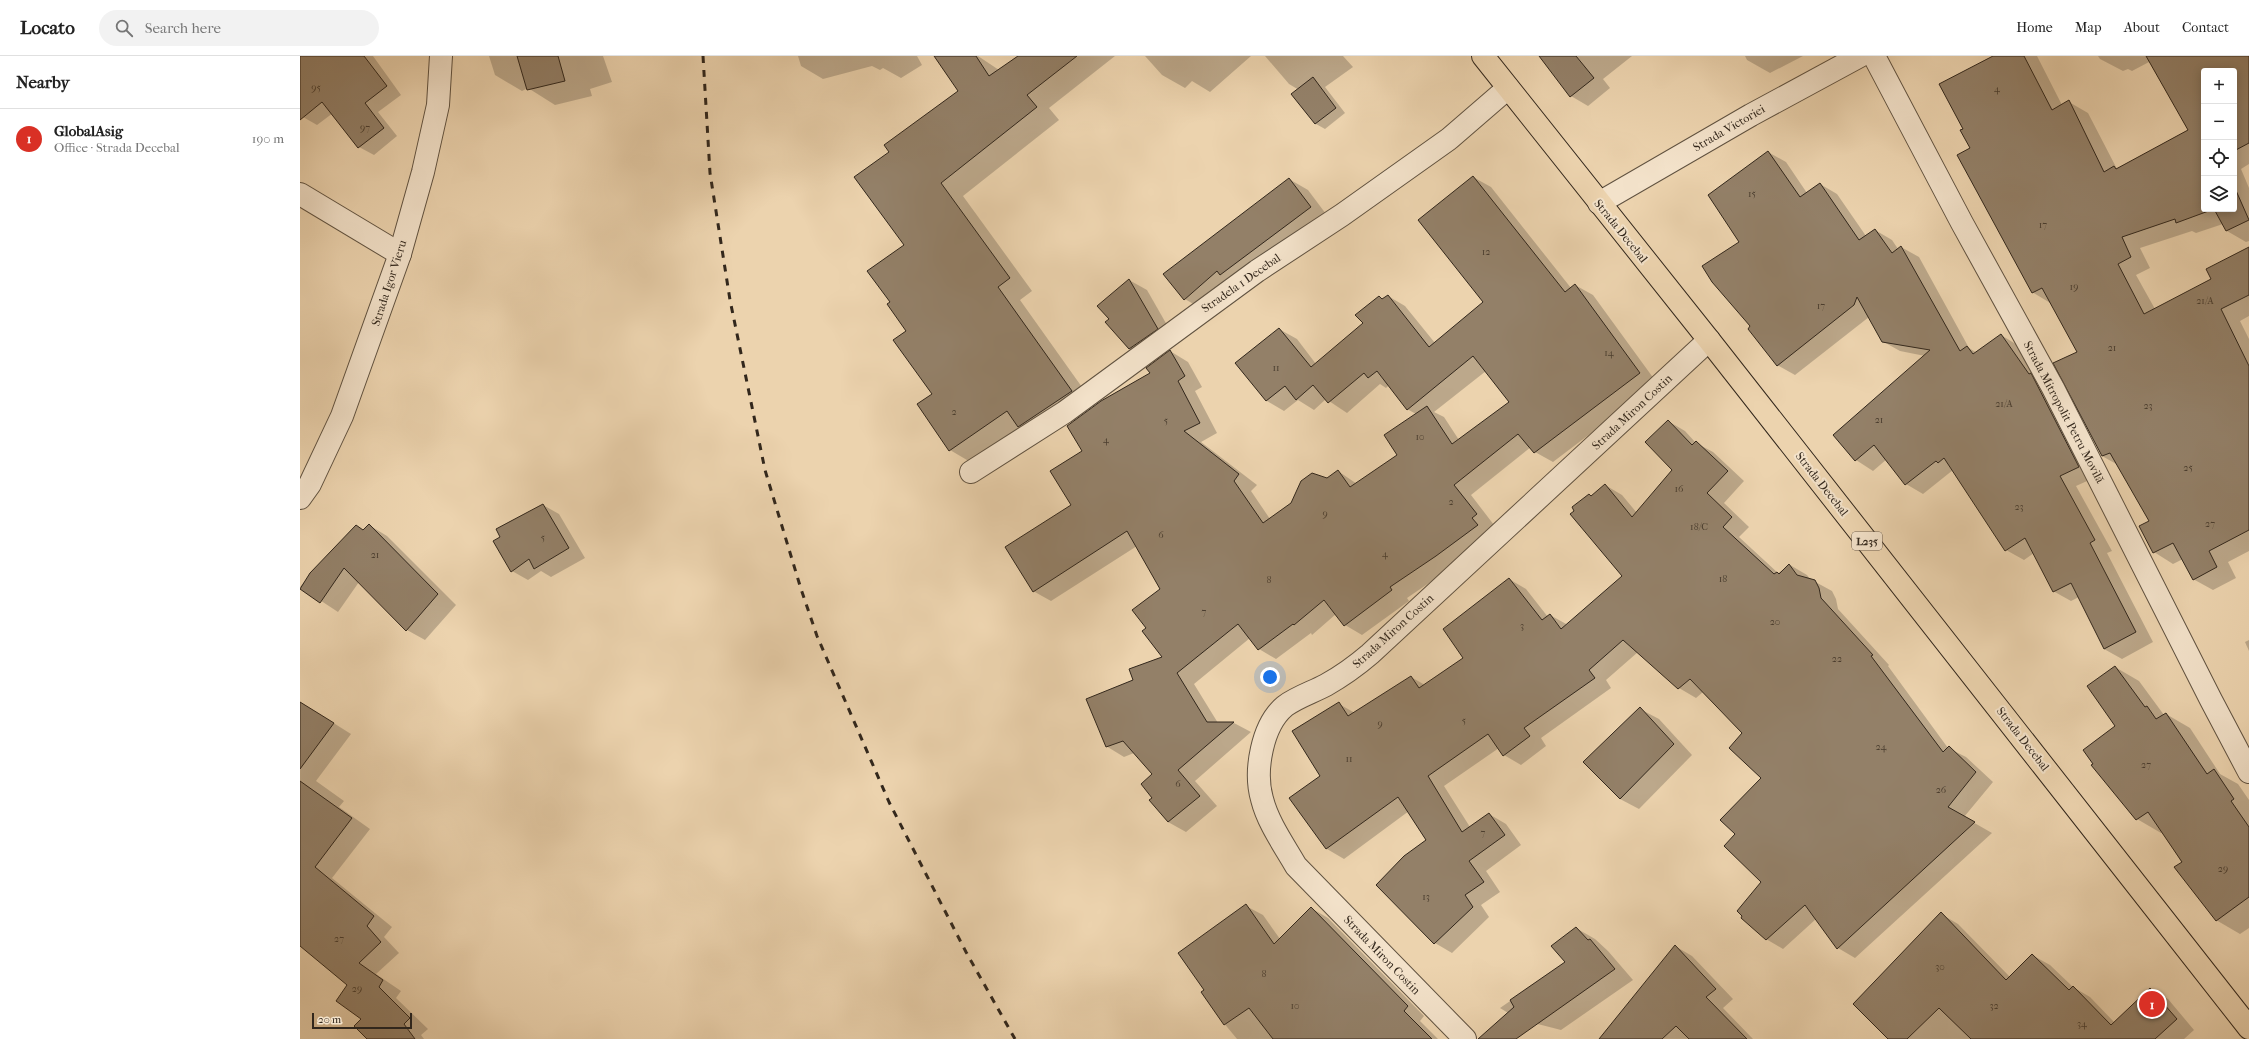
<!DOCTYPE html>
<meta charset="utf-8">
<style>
body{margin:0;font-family:"IM FELL French Canon",serif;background:#f2f2f2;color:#222}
.controls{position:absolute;right:12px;top:12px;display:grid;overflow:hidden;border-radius:4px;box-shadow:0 2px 10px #0003}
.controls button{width:36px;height:36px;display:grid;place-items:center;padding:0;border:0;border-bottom:1px solid #e0e0e0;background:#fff;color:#222;font:20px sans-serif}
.scale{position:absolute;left:12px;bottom:10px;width:100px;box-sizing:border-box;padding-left:4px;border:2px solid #32271c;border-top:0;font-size:11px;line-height:14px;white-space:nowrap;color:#32271c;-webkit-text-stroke:3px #f3e2ca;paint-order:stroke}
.you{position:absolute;left:970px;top:621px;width:14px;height:14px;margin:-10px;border:3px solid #fff;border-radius:50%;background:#1a73e8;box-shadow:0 0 0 6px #1a73e833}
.badge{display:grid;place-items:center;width:26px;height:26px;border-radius:50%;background:#d93025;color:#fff;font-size:13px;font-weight:700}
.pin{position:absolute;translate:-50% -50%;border:2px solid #fff;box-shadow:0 1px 4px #0006}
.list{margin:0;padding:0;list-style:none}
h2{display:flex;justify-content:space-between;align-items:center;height:52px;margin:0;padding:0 16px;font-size:17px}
h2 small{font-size:13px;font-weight:400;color:#767676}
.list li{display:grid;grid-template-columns:26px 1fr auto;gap:12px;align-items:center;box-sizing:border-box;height:60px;padding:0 16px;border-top:1px solid #e0e0e0}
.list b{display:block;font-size:15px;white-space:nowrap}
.list p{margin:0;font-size:13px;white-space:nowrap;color:#767676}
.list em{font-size:13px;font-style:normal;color:#767676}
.icon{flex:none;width:22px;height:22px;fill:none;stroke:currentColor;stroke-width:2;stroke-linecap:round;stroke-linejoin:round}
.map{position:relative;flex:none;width:1949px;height:983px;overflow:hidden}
header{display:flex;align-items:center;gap:24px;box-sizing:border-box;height:56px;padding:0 20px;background:#fff;border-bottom:1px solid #e0e0e0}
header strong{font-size:19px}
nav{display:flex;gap:22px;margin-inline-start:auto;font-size:14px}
.search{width:280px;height:36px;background:#f2f2f2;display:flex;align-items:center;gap:10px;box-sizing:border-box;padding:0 14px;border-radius:22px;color:#767676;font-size:15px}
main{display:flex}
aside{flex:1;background:#fff}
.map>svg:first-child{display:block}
.shadow{fill:#0003;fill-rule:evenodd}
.building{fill:#938068;stroke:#32271c}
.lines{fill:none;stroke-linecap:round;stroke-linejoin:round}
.minor-casing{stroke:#605240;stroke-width:24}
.major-casing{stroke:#32271c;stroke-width:24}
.minor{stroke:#f3e2ca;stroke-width:22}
.major{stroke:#ecd3ae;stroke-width:22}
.rail{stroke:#32271c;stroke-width:3;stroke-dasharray:7 7;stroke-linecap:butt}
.labels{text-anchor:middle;stroke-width:4;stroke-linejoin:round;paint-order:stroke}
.number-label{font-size:10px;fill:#4a3d2f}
.shield{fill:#f3e2ca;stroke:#6c5f50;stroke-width:1}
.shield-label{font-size:11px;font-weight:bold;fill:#32271c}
.street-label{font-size:12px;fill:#32271c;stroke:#f3e2ca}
</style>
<header>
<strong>Locato</strong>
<div class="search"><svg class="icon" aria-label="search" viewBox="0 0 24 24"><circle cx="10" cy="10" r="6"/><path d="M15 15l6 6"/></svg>Search here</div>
<nav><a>Home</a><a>Map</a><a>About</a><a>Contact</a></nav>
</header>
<main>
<aside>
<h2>Nearby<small></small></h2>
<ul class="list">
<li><span class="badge">1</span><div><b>GlobalAsig</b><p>Office · Strada Decebal</p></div><em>190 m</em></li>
</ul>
</aside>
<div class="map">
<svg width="1949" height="983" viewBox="0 0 1949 983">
<rect width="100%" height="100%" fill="#ecd3ae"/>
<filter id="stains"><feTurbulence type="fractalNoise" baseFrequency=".005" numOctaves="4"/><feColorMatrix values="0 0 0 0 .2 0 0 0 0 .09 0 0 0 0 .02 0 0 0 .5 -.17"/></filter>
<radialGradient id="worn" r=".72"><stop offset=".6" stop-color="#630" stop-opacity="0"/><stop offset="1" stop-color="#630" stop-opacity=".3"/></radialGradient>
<!-- shadow -->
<g class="shadow">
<polygon points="0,0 73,0 101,39 78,56 97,80 74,99 59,91 33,57 17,69 3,61 0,57"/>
<polygon points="189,0 303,0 312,26 290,33 292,40 255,49 228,32 222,35 195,19"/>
<polygon points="498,0 617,0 622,9 601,22 583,12 580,14 572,10 523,23 501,10"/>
<polygon points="672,0 678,0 699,14 717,0 815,0 749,52 759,64 663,140 732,235 720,244 794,348 742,383 672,407 650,394 633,338 607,275 591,247 605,189 591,96 659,35"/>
<polygon points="845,0 951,0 910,36 892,25 885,32 862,19"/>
<polygon points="965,0 1043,0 1053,11 1025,31 1045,57 1025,73 1016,68 993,39 999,34 989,28"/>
<polygon points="1240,0 1332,0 1303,23 1310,32 1288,50 1271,40"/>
<polygon points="1445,0 1503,0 1470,17 1447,4"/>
<path d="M1695,0H1737L1762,49L1769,46L1788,57L1817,113L1890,74L1851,5L1832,15L1828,13L1823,15L1800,3L1798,0H1949V108L1941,113L1949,132V185L1946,186L1927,175L1923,168L1896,177L1892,175L1840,192L1850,212L1836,219L1855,253L1913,224L1949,193V260L1940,265L1949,283V495L1928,506L1936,522L1913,534L1893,523L1883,503L1873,508L1854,496L1851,466L1818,409L1802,400L1778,296L1752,248L1732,236L1671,93L1664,73ZM1904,15H1934V153H1904Z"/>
<polygon points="1468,96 1486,106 1507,137 1520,128 1537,138 1566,180 1575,174 1592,184 1598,193 1601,191 1619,201 1669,292 1677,297 1701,279 1719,290 1796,421 1776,430 1812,495 1807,497 1853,586 1822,603 1804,593 1779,541 1771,545 1753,535 1734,497 1724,504 1706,494 1653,414 1623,438 1606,428 1587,403 1573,415 1556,404 1534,379 1625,300 1600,295 1582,285 1569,261 1495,319 1477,309 1452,271 1441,186"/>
<path d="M1173,121L1191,131L1271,232L1275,229L1293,239L1357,327L1253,406L1235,396L1231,391L1171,439L1194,469L1189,472L1195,479L1154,510L1107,542L1109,545L1062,579L1045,569L1036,558L1012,579L1011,577L976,603L959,593L950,582L894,628L918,667H934L951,676L895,725L917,750L886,776L868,766L854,742L853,719L834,697L824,701L806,690L834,625L864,601L847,572L861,533L837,490L751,545L733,535L773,449L783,396L870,295L888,306L902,331L895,335L917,377L901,386L957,429L951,435L970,463L1038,415L1057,428L1099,399L1116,358L1107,353L1089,329L1086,332L1080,328L1047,357L1026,343L1014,354L998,344L984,355L967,345L937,307L979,273L997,283L1016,308L1064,268L1079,241L1083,243L1088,240L1105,250L1135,287L1185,246ZM1186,315L1211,346L1159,384L1144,361L1134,356Z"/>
<polygon points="989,123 1008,134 1029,162 903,254 885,243"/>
<polygon points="829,224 847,234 875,283 848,303 830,293 807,266"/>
<polygon points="1368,365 1385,375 1396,387 1413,396 1444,425 1424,447 1449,471 1439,481 1478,517 1490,509 1507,519 1510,523 1532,535 1536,543 1538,553 1589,609 1588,610 1648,692 1666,701 1693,726 1664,761 1692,777 1555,902 1538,892 1516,863 1483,893 1466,883 1462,826 1437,778 1463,722 1443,677 1403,636 1396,642 1379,632 1338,596 1306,624 1311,632 1241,682 1246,690 1221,709 1204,699 1199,692 1144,730 1170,771 1189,758 1206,768 1221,789 1186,815 1200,836 1181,849 1189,861 1152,897 1135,887 1077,829 1128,784 1109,755 1044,803 1027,793 991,742 1021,720 1039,648 1055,657 1111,621 1125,629 1164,603 1209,523 1226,533 1248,561 1250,559 1268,569 1323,520 1292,441 1305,429 1322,439 1337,457 1373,414"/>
<polygon points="243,449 259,458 285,502 251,521 241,515 228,524 212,515"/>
<polygon points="69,469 87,480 156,549 125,584 107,574 59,526 38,556 0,531 11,517"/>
<polygon points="1949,584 1949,595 1945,586"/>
<polygon points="1815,611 1839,625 1864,659 1866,658 1890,672 1920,718 1938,728 1949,744 1949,872 1940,878 1916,864 1863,776 1861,777 1837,763 1816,670"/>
<polygon points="0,646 51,678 16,725 44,745 39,751 70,773 32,822 92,871 84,881 99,897 76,918 101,935 96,942 128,973 121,979 124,983 68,983 49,928 0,889"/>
<polygon points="1340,653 1359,663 1392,699 1339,753 1320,743"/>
<polygon points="946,850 963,859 980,883 1011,852 1028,862 1124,960 1120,965 1138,983 937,983 923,966 905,934"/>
<polygon points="1641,858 1658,868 1710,921 1732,899 1750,909 1773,931 1790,941 1815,967 1850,933 1868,943 1894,974 1884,983 1589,983"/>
<polygon points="1276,872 1295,883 1308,895 1333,924 1261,974 1218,963 1200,952 1266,906"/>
<polygon points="1375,890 1392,900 1433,943 1423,952 1453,983 1309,983"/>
</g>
<!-- building -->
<g class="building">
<polygon points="0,0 64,0 87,30 65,47 84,72 58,92 22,46 0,64"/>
<polygon points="217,0 258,0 265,25 227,34"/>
<polygon points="634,0 676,0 689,20 718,0 777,0 727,39 737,51 641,127 710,222 698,231 772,335 718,371 707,355 649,395 617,348 632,338 593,284 606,275 587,248 590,246 567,215 604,189 554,121 589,96 584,89 658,35"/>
<polygon points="1239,0 1276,0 1294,22 1270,41"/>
<polygon points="1693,0 1724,0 1752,54 1769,44 1804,116 1814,110 1816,113 1888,74 1846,0 1949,0 1949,87 1934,95 1934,15 1904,15 1904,153 1934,153 1934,130 1949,164 1926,175 1914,153 1876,167 1875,163 1822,181 1831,201 1818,208 1844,258 1911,223 1906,213 1949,191 1949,239 1921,253 1949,310 1949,474 1909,495 1917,511 1893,524 1873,487 1853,497 1839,470 1849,465 1810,397 1802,400 1753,307 1777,296 1742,232 1732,237 1657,99 1670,92 1660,74 1663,73 1639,28"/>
<polygon points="1013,21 1036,52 1015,68 991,38"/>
<polygon points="1468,95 1500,141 1520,127 1559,184 1575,173 1592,197 1601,190 1660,295 1667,290 1673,298 1701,278 1729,318 1731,317 1779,411 1760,420 1795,484 1790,487 1836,576 1804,593 1771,527 1753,536 1725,482 1705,495 1644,402 1638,407 1636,405 1605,429 1574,389 1555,405 1533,379 1630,294 1582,286 1557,241 1554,249 1477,310 1448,273 1450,270 1412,226 1402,210 1439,186 1408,139"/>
<polygon points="1173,120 1265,236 1275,228 1340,317 1234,397 1218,378 1154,429 1177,458 1172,462 1178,469 1136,500 1090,531 1092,534 1044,570 1024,544 994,569 993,568 958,594 938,568 877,617 907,666 934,666 878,714 900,740 868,766 849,744 852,742 841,728 852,718 823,685 806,691 786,643 833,624 829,613 862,601 842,575 846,572 832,554 860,533 827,475 733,536 705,491 771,449 750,415 782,395 767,370 801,345 850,317 846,312 870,294 885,320 878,325 900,367 884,375 939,418 934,425 963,467 991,447 1001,425 1012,417 1027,422 1038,414 1050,431 1097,399 1084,379 1127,350 1152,388 1209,346 1173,300 1107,354 1077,315 1068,322 1064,317 1028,347 1013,329 996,344 985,330 966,345 935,307 979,272 1011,311 1063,267 1055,259 1079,240 1082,243 1088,239 1129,291 1183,246 1118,164"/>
<polygon points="989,122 1011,151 920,219 917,215 884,244 863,218"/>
<polygon points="829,223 858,273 829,293 805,266 809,263 797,250"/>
<polygon points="1368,364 1392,389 1396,385 1428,415 1407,437 1432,461 1423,471 1474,518 1477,516 1479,518 1489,508 1497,519 1515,524 1519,532 1521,542 1573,599 1571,600 1643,696 1649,690 1676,716 1648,751 1675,766 1537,893 1505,849 1466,884 1441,862 1442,860 1437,855 1461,826 1424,790 1435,778 1420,764 1461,722 1429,692 1442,677 1390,623 1378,633 1323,584 1289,614 1295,622 1224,672 1230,680 1203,700 1188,678 1128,720 1162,776 1189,757 1205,779 1169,805 1184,826 1165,839 1173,851 1134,888 1076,829 1104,800 1126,784 1098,741 1026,793 989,742 1020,720 992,675 1039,646 1048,660 1111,620 1119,632 1163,602 1143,573 1209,522 1242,564 1250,558 1261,573 1322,520 1270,458 1274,455 1272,451 1289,438 1291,440 1305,428 1332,461 1372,414 1345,386"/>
<polygon points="243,448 269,492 234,513 229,503 211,516 193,485 200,481 196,473"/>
<polygon points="69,468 138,538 106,575 44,512 20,547 0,533 10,517 56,469 63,474"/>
<polygon points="1815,610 1845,651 1847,650 1856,663 1866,657 1907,718 1914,713 1934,743 1931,745 1949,771 1949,841 1916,865 1874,811 1882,806 1848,756 1836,764 1791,709 1793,708 1783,694 1815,670 1787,630"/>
<polygon points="0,646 34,667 0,713"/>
<polygon points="1340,651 1374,688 1320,743 1283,706"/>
<polygon points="0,725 52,762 15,811 74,860 67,870 81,886 59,907 83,924 79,931 110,962 104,968 115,983 67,983 54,970 61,963 36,945 47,929 0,890"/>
<polygon points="946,848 974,888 1011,851 1108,950 1104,955 1132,983 973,983 949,952 924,969 901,936 904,934 878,897"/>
<polygon points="1641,856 1706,924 1732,898 1769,934 1773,930 1811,969 1850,932 1877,963 1855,983 1671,983 1639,952 1607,983 1588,983 1553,948"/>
<polygon points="1276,871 1288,884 1290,883 1315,913 1216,983 1178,983 1214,951 1210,944 1265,906 1251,890"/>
<polygon points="1375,889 1416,933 1406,941 1447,983 1389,983 1376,970 1362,983 1299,983"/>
</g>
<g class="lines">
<defs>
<g id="minor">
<polyline points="1574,0 1662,167 1753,332 1911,644 1949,716"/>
<polyline points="0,138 100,198"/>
<polyline points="1299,147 1451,59 1560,0"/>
<polyline points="671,416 765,356 957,215 1042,159 1149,83 1208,32"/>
<polyline points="0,442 10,428 42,360 100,198 123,116 138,49 141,0"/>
<path d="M1165,983L996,810C984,789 968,767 962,743C954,715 962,669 985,650C997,641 1013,636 1026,629C1042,620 1056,610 1070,598L1409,284"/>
</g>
<polyline id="major" points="1183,0 1409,284 1949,972"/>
</defs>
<!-- minor casing -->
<use href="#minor" class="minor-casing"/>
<!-- major casing -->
<use href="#major" class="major-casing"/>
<!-- minor -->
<use href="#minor" class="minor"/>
<!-- major -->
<use href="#major" class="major"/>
<!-- rail -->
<polyline class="rail" points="403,0 410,117 430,244 465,414 501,533 517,580 589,746 666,896 715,983"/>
</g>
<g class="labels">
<!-- number labels -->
<g class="number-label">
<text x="16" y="35">95</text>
<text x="1697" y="36">4</text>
<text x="65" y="75">97</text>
<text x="1452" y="141">15</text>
<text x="1743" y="172">17</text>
<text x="1186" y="199">12</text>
<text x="1774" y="234">19</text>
<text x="1905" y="248">21/A</text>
<text x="1521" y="253">17</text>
<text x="1812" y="295">21</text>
<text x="1309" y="300">14</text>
<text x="976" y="315">11</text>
<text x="1704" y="351">21/A</text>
<text x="1848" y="353">23</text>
<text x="654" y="359">2</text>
<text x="1579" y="367">21</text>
<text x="866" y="368">5</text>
<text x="1120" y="384">10</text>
<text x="806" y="387">4</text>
<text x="1888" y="415">25</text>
<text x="1379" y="436">16</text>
<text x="1151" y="449">2</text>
<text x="1719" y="454">23</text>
<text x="1025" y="461">9</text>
<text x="1910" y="471">27</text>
<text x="1399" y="474">18/C</text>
<text x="861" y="482">6</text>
<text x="243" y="485">5</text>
<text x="1085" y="501">4</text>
<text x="75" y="502">21</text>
<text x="1423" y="526">18</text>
<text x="969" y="527">8</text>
<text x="904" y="559">7</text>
<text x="1475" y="569">20</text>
<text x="1222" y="573">3</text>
<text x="1537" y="606">22</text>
<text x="1164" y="668">5</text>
<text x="1080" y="671">9</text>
<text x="1581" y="694">24</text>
<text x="1049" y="706">11</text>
<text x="1846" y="712">27</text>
<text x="878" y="731">6</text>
<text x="1641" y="737">26</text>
<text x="1183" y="780">7</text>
<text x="1923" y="816">29</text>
<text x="1126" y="844">13</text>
<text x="39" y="886">27</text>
<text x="1640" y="914">30</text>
<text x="964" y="921">8</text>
<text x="57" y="936">29</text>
<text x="995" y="953">10</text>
<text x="1694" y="953">32</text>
<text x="1782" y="971">34</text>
</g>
<!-- shield labels -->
<rect class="shield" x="1552" y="476" width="30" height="18" rx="3"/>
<g class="shield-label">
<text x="1567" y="489">L235</text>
</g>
<!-- street labels -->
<g class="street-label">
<text transform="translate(1429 72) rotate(-30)" y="4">Strada Victoriei</text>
<text transform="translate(1321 175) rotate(51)" y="4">Strada Decebal</text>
<text transform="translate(89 227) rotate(-72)" y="4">Strada Igor Vieru</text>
<text transform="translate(941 227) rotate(-35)" y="4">Stradela 1 Decebal</text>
<text transform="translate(1332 356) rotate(-43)" y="4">Strada Miron Costin</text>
<text transform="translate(1764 356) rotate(62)" y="4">Strada Mitropolit Petru Movilă</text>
<text transform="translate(1522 428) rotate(52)" y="4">Strada Decebal</text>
<text transform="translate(1093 575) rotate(-42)" y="4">Strada Miron Costin</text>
<text transform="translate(1723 683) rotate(52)" y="4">Strada Decebal</text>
<text transform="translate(1082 899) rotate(46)" y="4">Strada Miron Costin</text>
</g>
</g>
<rect width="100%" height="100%" filter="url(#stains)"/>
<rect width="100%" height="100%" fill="url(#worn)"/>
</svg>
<div class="controls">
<button>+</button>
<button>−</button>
<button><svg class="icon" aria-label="locate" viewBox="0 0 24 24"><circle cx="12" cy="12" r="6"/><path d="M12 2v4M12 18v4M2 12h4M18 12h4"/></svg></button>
<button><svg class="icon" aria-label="layers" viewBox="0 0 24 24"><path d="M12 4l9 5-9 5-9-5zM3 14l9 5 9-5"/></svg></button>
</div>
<div class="scale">20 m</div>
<div class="you"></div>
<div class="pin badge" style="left:1852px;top:948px">1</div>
</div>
</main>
